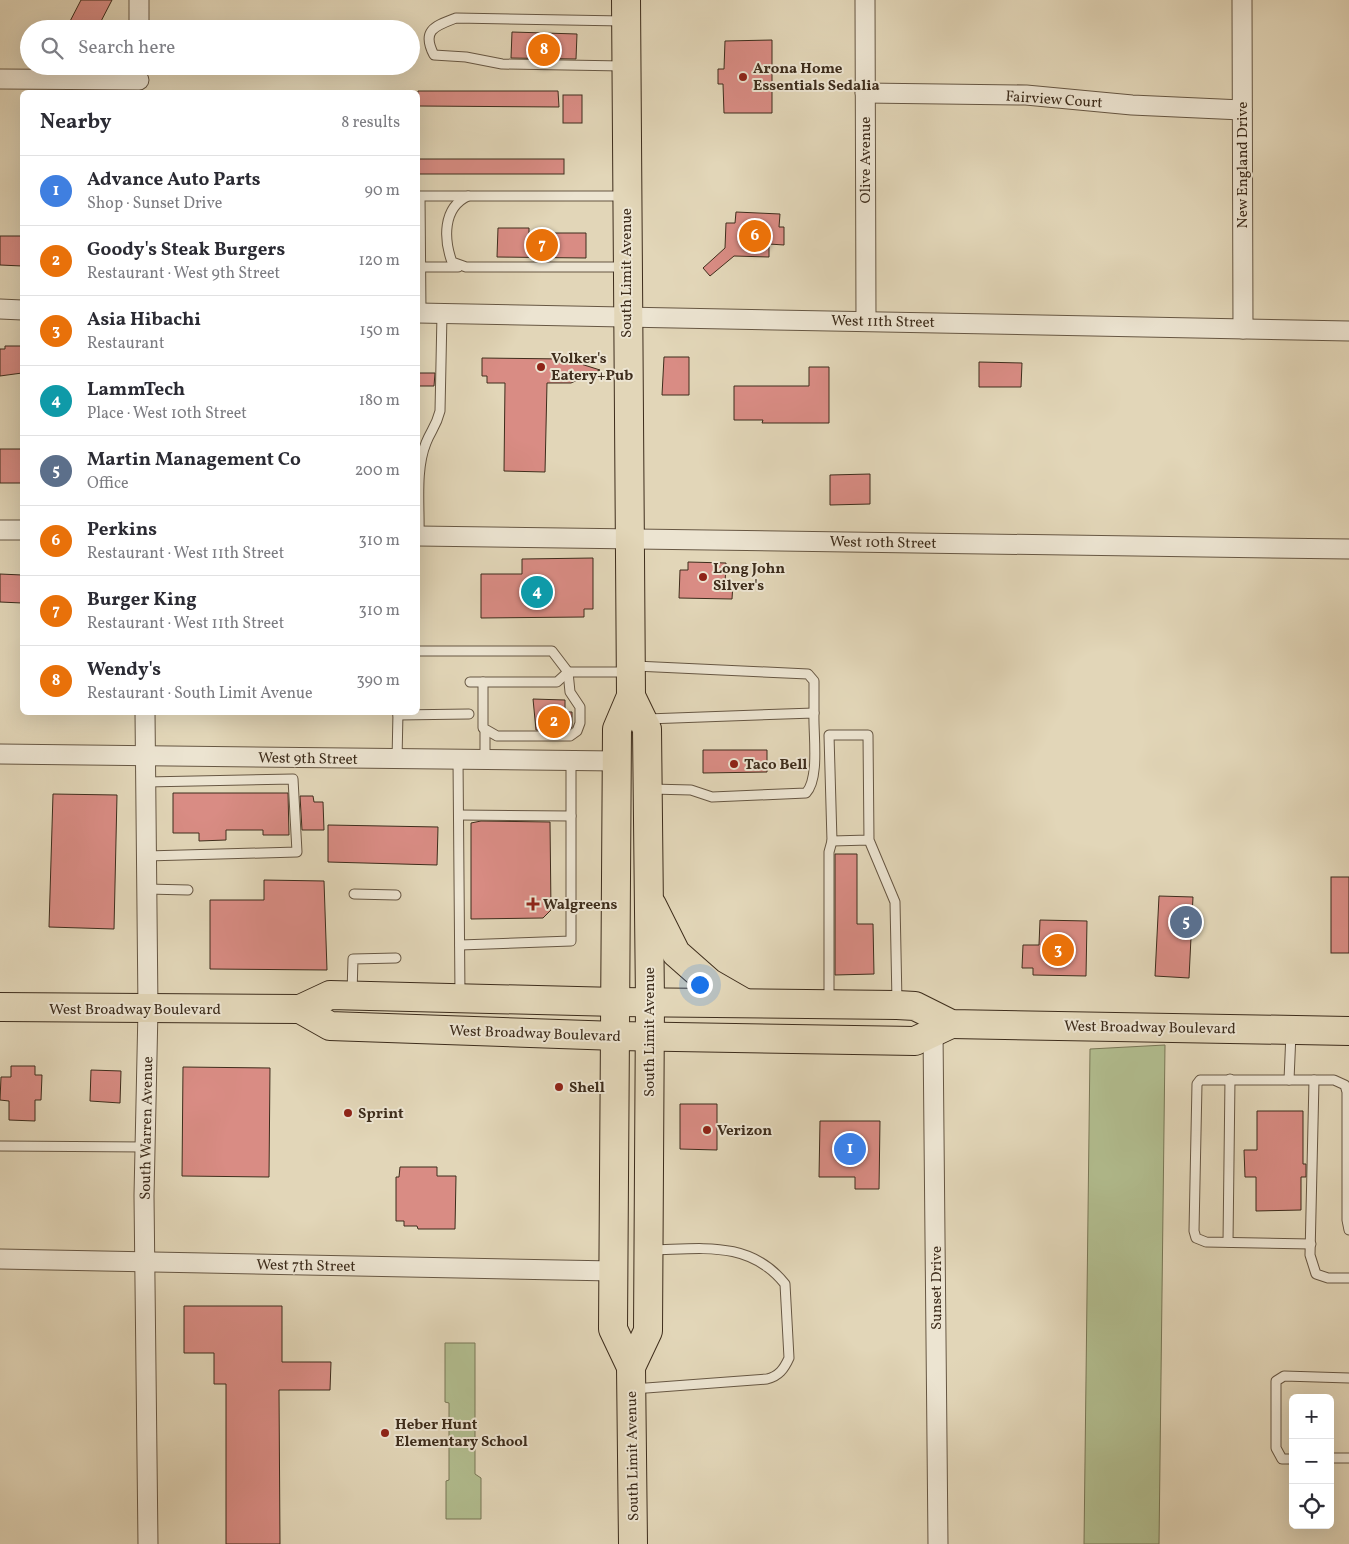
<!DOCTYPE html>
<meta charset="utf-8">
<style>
body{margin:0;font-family:Vollkorn,serif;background:#f2f2f3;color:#2b2b33}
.controls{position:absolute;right:15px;bottom:15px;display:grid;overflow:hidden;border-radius:8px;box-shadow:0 5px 20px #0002}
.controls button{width:45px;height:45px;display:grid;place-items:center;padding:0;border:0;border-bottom:1px solid #e1e1e2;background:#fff;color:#2b2b33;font:25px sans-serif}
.you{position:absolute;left:699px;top:984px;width:18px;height:18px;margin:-12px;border:4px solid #fff;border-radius:50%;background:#1a73e8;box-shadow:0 0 0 8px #1a73e833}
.badge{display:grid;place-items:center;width:32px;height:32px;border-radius:50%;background:#db2777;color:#fff;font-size:16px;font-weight:700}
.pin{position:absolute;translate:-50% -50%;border:2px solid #fff;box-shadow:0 1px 5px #0006}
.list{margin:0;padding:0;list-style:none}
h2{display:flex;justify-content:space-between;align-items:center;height:65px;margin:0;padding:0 20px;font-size:21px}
h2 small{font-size:16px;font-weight:400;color:#7c7c81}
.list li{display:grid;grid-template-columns:32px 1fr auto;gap:15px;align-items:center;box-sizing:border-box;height:70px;padding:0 20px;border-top:1px solid #e1e1e2}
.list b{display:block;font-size:19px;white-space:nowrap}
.list p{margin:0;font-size:16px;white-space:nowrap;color:#7c7c81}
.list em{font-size:16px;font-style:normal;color:#7c7c81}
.icon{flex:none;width:28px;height:28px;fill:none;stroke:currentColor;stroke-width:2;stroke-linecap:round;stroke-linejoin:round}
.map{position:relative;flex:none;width:1349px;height:1544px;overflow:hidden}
.search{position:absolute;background:#fff;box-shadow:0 5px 20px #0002;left:20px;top:20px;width:400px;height:55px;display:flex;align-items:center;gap:12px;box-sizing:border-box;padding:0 18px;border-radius:28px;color:#7c7c81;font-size:19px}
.panel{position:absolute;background:#fff;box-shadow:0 5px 20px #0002;left:20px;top:90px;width:400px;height:625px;border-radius:8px}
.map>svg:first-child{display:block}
.green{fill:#b2be90;stroke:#787656}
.building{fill:#d98c84;stroke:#3e2d1c}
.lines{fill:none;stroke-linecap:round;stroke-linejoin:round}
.service-casing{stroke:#675743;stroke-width:11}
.minor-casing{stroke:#675743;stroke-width:21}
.trunk-casing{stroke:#3e2d1c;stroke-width:30}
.service{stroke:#ece4d1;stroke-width:9}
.minor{stroke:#ece4d1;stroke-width:19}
.trunk{stroke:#e2d6b8;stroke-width:28}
.poi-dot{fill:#8f2418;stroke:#ece4d1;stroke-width:2}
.labels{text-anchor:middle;stroke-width:4;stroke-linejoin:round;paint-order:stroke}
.poi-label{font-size:15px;font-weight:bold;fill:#3e2d1c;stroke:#ece4d1;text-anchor:start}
.street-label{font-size:15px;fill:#3e2d1c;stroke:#ece4d1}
</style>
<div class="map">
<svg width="1349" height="1544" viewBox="0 0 1349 1544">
<rect width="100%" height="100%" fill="#e2d6b8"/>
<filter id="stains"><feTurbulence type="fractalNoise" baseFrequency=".004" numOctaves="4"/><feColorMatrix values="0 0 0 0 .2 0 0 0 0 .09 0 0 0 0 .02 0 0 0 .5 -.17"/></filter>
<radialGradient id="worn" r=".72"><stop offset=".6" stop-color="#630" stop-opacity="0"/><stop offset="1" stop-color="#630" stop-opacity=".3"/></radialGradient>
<!-- green -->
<g class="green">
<polygon points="1165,1045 1159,1544 1084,1544 1090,1049"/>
<polygon points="445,1343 475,1343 475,1474 481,1478 481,1519 446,1519 446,1481 449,1480 449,1403 445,1402"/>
</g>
<!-- building -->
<g class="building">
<polygon points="81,0 112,0 97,29 66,29"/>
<polygon points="512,32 577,34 576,59 511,58"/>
<polygon points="772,40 772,113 724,113 723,84 718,84 718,69 724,69 725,41"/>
<polygon points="418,91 558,91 559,107 418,106"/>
<rect x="563" y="95" width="19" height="28"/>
<rect x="418" y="159" width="146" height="15"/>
<polygon points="736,212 780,214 779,227 784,227 784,245 769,244 769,257 734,256 710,276 703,268 725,248 726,223 735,223"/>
<polygon points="498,228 529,228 529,233 586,233 586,258 497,257"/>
<polygon points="0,236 22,236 22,266 0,265"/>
<polygon points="5,346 22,346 22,373 0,376 0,349 5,349"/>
<polygon points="664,357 689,357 689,395 662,395"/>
<polygon points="482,358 565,359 600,370 571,383 547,383 545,472 504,471 505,383 487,383 487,376 482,376"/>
<polygon points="979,362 1022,363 1021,387 979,387"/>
<polygon points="809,367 829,367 829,423 762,423 763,420 734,420 734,386 809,386"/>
<polygon points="418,373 435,373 434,386 418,386"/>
<rect x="0" y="449" width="22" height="34"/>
<polygon points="870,474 870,504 830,505 830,475"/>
<polygon points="593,558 593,609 584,609 584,617 481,618 481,574 522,574 522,559"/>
<polygon points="688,562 726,563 725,584 733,584 732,599 679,598 680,570 688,570"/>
<polygon points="0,574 22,575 22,603 0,602"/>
<polygon points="533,699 565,700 565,712 572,712 572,727 568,730 536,730"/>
<polygon points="703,750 767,750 767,772 703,773"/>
<polygon points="173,793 288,793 289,835 263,835 263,830 226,830 226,840 199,841 199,833 173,833"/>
<polygon points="53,794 117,795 114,929 49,927"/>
<polygon points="300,796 313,796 314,802 323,802 324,830 302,830"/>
<polygon points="481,821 550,822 551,910 543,918 471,919 471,823"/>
<polygon points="328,825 438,827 437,865 328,862"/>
<polygon points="835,854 857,854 857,924 873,924 874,974 835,975"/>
<rect x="1331" y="877" width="18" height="76"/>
<polygon points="264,880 324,881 327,970 210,969 210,900 264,900"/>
<polygon points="1159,896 1193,897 1189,978 1155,976"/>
<polygon points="1040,920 1087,921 1086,976 1033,975 1033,968 1022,968 1023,945 1039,945"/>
<polygon points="11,1066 35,1066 35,1075 42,1075 41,1100 35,1100 35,1121 9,1120 9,1101 0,1100 1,1077 11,1077"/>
<polygon points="183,1067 270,1068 269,1177 182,1176"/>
<polygon points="91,1070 121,1071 120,1103 90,1101"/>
<polygon points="680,1104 717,1104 717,1150 680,1149"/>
<polygon points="1257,1111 1303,1111 1303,1164 1306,1164 1306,1177 1301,1177 1301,1210 1256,1211 1256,1177 1245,1177 1244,1150 1257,1150"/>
<polygon points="820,1121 880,1121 879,1189 855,1189 855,1177 819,1177"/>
<polygon points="400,1167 437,1167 437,1176 456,1176 455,1229 418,1229 417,1226 404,1226 404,1221 396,1221 396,1177 399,1177"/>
<polygon points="184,1306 282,1306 282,1362 331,1362 330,1390 279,1390 280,1544 226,1544 226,1384 214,1384 214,1353 184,1353"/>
</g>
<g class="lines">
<defs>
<g id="service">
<path d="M623,66L502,64L466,57L434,55C421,30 435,26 456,18L623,21"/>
<path d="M468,196C442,208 444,240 452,262L466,267H625"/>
<polyline points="420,267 458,267"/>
<polyline points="421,313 420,196 624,196"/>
<path d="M419,536C420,507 415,470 426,443C431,430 436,427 440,411L442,314"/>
<polyline points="418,651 552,651 568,672 570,692 580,707 580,723 577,731 570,736 497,736 483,728 483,682"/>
<polyline points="635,666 808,674 814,681 814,713"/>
<polyline points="470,682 557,682 568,672 627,672"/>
<polyline points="398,715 469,714"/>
<path d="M647,719L814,713C813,733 820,778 806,793L712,797L691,790L651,789"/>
<polyline points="397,760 398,712"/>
<polyline points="458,760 460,995"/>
<polyline points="485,760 485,730"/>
<polyline points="146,782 293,779 297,852 146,856"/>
<polyline points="459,815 571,816"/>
<polyline points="869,840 832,841 829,735 868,735 869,840 895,902 897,1002"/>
<polyline points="147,889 188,890"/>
<polyline points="354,894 396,895"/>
<polyline points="460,945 571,941 571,762"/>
<polyline points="352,993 353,959 396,958"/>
<polyline points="829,1002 829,852 832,841"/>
<polyline points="1289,1080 1291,1033"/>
<polyline points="1314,1080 1310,1255 1316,1274 1328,1278 1349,1278"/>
<polyline points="0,1146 145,1147"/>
<polyline points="1228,1242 1230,1079"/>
<polyline points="1311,1244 1206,1242 1196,1238 1194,1231 1197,1084 1200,1080 1334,1080 1345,1085 1347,1092 1347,1220 1349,1230"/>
<path d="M633,1389L767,1379C779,1376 784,1369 789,1358L785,1284C750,1240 702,1249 652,1250"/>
<polyline points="1330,1458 1349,1458"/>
<polyline points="1293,1459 1282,1459 1276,1448 1276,1381 1284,1376 1349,1378"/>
</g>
<g id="minor">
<polyline points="865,0 866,321"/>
<polyline points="1242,0 1243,329"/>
<polyline points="139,29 139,0"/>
<polyline points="0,79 139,80"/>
<polyline points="865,93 1026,95 1132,105 1242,110"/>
<polyline points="0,309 22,310"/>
<polyline points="418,313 1349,331"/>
<polyline points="0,530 22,530"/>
<polyline points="418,536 1349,549"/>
<polyline points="145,712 148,1009 144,1196 148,1544"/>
<polyline points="0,754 617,761"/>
<polyline points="933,1032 938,1544"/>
<polyline points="0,1259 613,1271"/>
</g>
<g id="trunk">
<polyline points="626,0 631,696 617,729 613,1329 631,1367 633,1544"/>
<polyline points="631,696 647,729 650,1002 648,1331 631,1367"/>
<polyline points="652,905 676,953 710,983 743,1002"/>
<polyline points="0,1007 300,1009 330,995 617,1002 897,1005 915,1006 951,1024 1349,1031"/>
<polyline points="300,1009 330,1026 617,1036 915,1041 951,1024"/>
</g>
</defs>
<!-- service casing -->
<use href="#service" class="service-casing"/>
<!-- minor casing -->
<use href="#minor" class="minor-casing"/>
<!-- trunk casing -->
<use href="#trunk" class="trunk-casing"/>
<!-- service -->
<use href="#service" class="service"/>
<!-- minor -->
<use href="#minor" class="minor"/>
<!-- trunk -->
<use href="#trunk" class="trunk"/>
</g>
<!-- markers -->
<g class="poi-dot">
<circle cx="743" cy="77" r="5"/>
<circle cx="541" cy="367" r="5"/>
<circle cx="703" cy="577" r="5"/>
<circle cx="734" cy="764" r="5"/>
<path d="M530.5 896.5h5v5h5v5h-5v5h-5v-5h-5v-5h5z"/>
<circle cx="559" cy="1087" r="5"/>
<circle cx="348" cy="1113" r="5"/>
<circle cx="707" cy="1130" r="5"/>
<circle cx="385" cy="1433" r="5"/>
</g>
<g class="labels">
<!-- poi labels -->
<g class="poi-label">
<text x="753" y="73">Arona Home<tspan x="753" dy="17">Essentials Sedalia</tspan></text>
<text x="551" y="363">Volker's<tspan x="551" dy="17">Eatery+Pub</tspan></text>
<text x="713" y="573">Long John<tspan x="713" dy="17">Silver's</tspan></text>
<text x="744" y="769">Taco Bell</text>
<text x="543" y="909">Walgreens</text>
<text x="569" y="1092">Shell</text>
<text x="358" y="1118">Sprint</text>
<text x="717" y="1135">Verizon</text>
<text x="395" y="1429">Heber Hunt<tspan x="395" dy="17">Elementary School</tspan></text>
</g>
<!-- street labels -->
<g class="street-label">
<text transform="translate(1054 99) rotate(4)" y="5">Fairview Court</text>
<text transform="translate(865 160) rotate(-90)" y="5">Olive Avenue</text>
<text transform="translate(1242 165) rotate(-90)" y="5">New England Drive</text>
<text transform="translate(626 273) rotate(-90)" y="5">South Limit Avenue</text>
<text transform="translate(883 321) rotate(1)" y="5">West 11th Street</text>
<text transform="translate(883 542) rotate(1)" y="5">West 10th Street</text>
<text transform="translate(308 758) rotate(1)" y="5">West 9th Street</text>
<text x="135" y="1014">West Broadway Boulevard</text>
<text transform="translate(1150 1027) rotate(1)" y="5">West Broadway Boulevard</text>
<text transform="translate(649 1032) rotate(-90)" y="5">South Limit Avenue</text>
<text transform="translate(535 1033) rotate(2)" y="5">West Broadway Boulevard</text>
<text transform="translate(146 1128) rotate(-89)" y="5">South Warren Avenue</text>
<text transform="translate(306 1265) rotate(1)" y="5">West 7th Street</text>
<text transform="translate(936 1288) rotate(-90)" y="5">Sunset Drive</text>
<text transform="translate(632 1456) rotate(-91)" y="5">South Limit Avenue</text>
</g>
</g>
<rect width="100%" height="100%" filter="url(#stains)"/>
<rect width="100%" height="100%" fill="url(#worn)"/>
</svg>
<div class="controls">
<button>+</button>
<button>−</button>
<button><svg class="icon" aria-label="locate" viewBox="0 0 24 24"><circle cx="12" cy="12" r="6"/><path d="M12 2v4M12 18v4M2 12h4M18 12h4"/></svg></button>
</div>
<div class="you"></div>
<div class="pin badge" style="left:850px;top:1149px;background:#3f7fe0">1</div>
<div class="pin badge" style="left:554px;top:722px;background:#e8710a">2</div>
<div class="pin badge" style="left:1058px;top:950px;background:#e8710a">3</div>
<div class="pin badge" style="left:537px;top:592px;background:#0f9aa8">4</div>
<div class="pin badge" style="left:1186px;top:922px;background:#5c6f8a">5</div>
<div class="pin badge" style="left:755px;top:236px;background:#e8710a">6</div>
<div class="pin badge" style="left:542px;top:245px;background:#e8710a">7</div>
<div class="pin badge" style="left:544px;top:50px;background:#e8710a">8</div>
<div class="search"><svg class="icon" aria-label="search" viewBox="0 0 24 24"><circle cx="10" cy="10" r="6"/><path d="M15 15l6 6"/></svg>Search here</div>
<section class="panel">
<h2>Nearby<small>8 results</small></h2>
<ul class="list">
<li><span class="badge" style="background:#3f7fe0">1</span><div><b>Advance Auto Parts</b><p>Shop · Sunset Drive</p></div><em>90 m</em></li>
<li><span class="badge" style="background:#e8710a">2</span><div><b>Goody's Steak Burgers</b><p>Restaurant · West 9th Street</p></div><em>120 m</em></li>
<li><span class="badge" style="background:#e8710a">3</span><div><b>Asia Hibachi</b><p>Restaurant</p></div><em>150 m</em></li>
<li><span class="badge" style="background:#0f9aa8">4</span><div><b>LammTech</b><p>Place · West 10th Street</p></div><em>180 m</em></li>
<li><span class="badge" style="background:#5c6f8a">5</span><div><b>Martin Management Co</b><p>Office</p></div><em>200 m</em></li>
<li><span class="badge" style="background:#e8710a">6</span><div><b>Perkins</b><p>Restaurant · West 11th Street</p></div><em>310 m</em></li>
<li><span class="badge" style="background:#e8710a">7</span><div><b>Burger King</b><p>Restaurant · West 11th Street</p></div><em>310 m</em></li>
<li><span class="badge" style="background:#e8710a">8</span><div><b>Wendy's</b><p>Restaurant · South Limit Avenue</p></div><em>390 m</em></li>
</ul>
</section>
</div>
